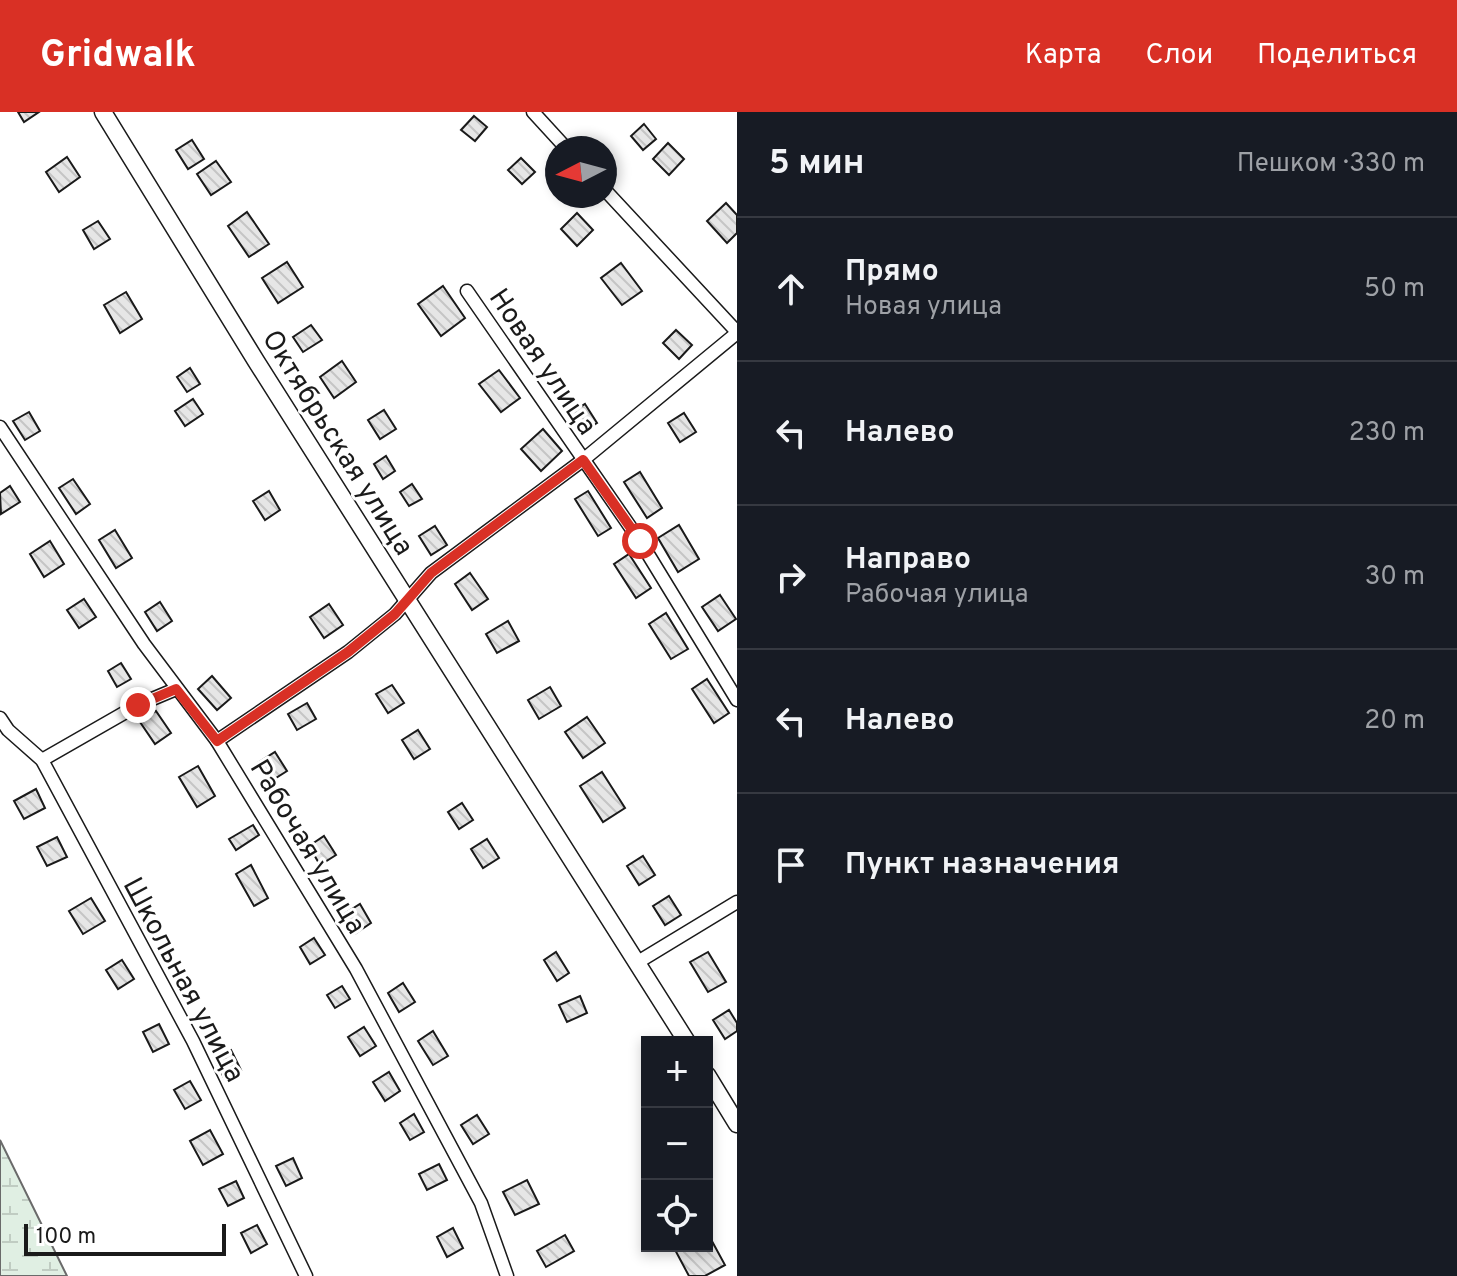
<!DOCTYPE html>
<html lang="ru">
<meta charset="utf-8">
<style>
body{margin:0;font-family:Overpass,sans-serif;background:#20242c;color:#f1f3f6}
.controls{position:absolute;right:24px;bottom:24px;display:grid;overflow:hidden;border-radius:0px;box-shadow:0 4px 12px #0003}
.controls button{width:72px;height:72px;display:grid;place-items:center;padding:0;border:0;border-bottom:2px solid #363941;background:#171b24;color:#f1f3f6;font:40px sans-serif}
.compass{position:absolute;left:545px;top:24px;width:72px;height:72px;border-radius:50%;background:#171b24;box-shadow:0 4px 12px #0003;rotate:264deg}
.scale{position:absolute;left:24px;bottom:20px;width:202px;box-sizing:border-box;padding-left:8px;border:4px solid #1a1a1a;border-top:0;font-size:22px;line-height:28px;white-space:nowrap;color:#1a1a1a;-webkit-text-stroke:6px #fff;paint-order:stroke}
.stop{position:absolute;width:24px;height:24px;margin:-18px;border:6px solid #d93025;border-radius:50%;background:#fff}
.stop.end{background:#d93025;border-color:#fff;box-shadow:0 2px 8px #0008}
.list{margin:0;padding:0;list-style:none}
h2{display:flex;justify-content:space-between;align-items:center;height:104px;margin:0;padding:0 32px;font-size:34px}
h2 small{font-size:26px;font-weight:400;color:#9ea1a6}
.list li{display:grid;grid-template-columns:52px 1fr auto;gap:24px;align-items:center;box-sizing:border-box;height:144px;padding:0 32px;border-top:2px solid #363941}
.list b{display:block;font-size:30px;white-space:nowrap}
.list p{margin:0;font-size:26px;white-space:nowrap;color:#9ea1a6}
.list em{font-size:26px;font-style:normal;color:#9ea1a6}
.icon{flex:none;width:44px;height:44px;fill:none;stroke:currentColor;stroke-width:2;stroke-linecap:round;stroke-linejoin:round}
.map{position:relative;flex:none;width:737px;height:1164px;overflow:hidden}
header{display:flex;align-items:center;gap:48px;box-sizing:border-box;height:112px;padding:0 40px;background:#d93025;color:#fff}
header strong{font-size:38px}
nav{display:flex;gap:44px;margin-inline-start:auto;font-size:28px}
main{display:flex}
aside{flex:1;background:#171b24}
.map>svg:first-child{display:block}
.wetland{fill:url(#wetland-marsh);stroke:#6a6a6a;stroke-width:2}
.building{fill:url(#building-back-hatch);stroke:#1a1a1a;stroke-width:2}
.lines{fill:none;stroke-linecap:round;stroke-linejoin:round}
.minor-casing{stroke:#1a1a1a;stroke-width:15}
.tertiary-casing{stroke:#1a1a1a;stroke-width:19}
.minor{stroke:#fff;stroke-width:12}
.tertiary{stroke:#fff;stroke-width:16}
.route{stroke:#d93025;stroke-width:10}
.labels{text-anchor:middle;stroke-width:6;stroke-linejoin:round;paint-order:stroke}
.street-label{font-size:28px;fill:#1a1a1a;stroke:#fff}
</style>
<header>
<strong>Gridwalk</strong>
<nav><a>Карта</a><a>Слои</a><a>Поделиться</a></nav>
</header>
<main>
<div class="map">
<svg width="737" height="1164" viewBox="0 0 737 1164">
<defs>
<pattern id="wetland-marsh" width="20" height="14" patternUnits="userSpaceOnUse" patternTransform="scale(2)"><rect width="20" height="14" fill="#e0efe3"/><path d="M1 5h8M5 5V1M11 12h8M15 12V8" fill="none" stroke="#c0ccc2"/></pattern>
<pattern id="building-back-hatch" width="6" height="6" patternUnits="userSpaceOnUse" patternTransform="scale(2)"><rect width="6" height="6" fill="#e6e6e6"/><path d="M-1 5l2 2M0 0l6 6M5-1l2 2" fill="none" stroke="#c5c5c5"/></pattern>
</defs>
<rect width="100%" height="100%" fill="#fff"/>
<!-- wetland -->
<polygon class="wetland" points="0,1028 67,1164 0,1164"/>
<!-- building -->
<g class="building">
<polygon points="18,0 39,0 24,10"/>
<polygon points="474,4 487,15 475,29 461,18"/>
<polygon points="644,12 656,27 643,38 631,24"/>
<polygon points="192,28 204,47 188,57 176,38"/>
<polygon points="668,31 684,47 669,63 653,47"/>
<polygon points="67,45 80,65 59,80 46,60"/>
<polygon points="521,46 535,60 522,72 508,58"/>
<polygon points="216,49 231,70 211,83 197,62"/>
<polygon points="726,91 737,103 737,121 727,131 707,109"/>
<polygon points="247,100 269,132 249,145 228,114"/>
<polygon points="577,101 593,118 577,134 561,117"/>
<polygon points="98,109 110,127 94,137 83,118"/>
<polygon points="287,150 303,175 278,191 262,166"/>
<polygon points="621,151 642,179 622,193 601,166"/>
<polygon points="443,174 465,206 441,224 418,192"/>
<polygon points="126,180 142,207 120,221 104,193"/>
<polygon points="311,213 322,228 303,240 293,225"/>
<polygon points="676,218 692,233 679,247 663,231"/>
<polygon points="342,249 356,270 334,286 320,265"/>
<polygon points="190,256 200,272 187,280 177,265"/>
<polygon points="499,258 520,286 501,300 479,272"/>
<polygon points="193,287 203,302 185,314 175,299"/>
<polygon points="585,292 597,311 581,321 569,302"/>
<polygon points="384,298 396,317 380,327 368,308"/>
<polygon points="29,300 40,319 25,328 13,309"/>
<polygon points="684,301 696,320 680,330 668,311"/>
<polygon points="543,317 562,339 541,359 521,337"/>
<polygon points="386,344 395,359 383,367 374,352"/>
<polygon points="640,360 662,396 647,406 624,370"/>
<polygon points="73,367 90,392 76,402 59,376"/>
<polygon points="412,372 422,387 409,394 400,380"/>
<polygon points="10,374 20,390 1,402 0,381"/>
<polygon points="269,379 280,398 265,408 253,389"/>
<polygon points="588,379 611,416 598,424 575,387"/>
<polygon points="679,413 699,447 678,460 658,426"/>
<polygon points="435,414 447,433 431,443 419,424"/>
<polygon points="115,418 132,446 116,456 99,428"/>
<polygon points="50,429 64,452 44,465 30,442"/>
<polygon points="629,442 651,476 636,486 614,452"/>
<polygon points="470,461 488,487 472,498 455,472"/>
<polygon points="720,483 736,507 718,519 702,495"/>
<polygon points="84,487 96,505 79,516 67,498"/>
<polygon points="160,490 172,509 157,519 145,500"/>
<polygon points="329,492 343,513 324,526 310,505"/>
<polygon points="666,501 688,537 671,547 649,512"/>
<polygon points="508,509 519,529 497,541 486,522"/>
<polygon points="121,551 131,567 117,575 108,559"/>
<polygon points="212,564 231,586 217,598 198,577"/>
<polygon points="707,567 729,601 714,611 692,577"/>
<polygon points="392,573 404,591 388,601 376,582"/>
<polygon points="550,575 561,594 539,607 528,588"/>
<polygon points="307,591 316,607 297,618 288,602"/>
<polygon points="156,599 171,621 155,632 140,610"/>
<polygon points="587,605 605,631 583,646 565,620"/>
<polygon points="418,618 430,637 414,647 402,628"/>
<polygon points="275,640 287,659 271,669 259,650"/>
<polygon points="198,654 215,684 197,695 179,665"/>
<polygon points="602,660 625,696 603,710 580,674"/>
<polygon points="36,677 45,696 24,707 14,689"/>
<polygon points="462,691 473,708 459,717 448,700"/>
<polygon points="253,713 259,723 236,738 229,727"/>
<polygon points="324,724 336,743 320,753 309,734"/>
<polygon points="57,725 67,745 47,754 37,735"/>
<polygon points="487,727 499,746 483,756 471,737"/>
<polygon points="643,744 655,763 639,773 627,754"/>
<polygon points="251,753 268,786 254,794 236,762"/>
<polygon points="669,784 681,803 665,813 653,794"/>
<polygon points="91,786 105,809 83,822 69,799"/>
<polygon points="360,792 371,811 356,821 344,802"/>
<polygon points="314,826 325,843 310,852 300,835"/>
<polygon points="556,840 569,861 557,869 544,848"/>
<polygon points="708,840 726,870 708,880 690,850"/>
<polygon points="122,848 134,867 118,877 106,858"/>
<polygon points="403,871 415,890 399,900 388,881"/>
<polygon points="342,874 350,887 335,896 327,883"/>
<polygon points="580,884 587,901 567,910 559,893"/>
<polygon points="729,898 737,911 737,919 725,927 713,908"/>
<polygon points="159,912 169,932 153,940 143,920"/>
<polygon points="364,915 376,934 360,944 348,925"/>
<polygon points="433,919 448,944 433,953 418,929"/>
<polygon points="231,938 241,958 224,966 214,946"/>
<polygon points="389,960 400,979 385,989 373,970"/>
<polygon points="190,969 201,988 185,997 174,978"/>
<polygon points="414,1002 424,1020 410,1028 400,1011"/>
<polygon points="477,1003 489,1022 473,1032 461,1013"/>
<polygon points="210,1018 223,1042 203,1053 190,1029"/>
<polygon points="293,1046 302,1066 286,1074 276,1054"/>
<polygon points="439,1052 447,1068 427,1078 419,1062"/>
<polygon points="527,1068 539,1092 515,1103 503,1080"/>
<polygon points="236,1069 244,1086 228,1094 219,1077"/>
<polygon points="257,1113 267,1132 251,1141 241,1121"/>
<polygon points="453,1116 463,1136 447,1145 437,1125"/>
<polygon points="707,1120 725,1153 705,1164 689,1164 673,1134 707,1134"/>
<polygon points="565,1123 574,1139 546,1155 537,1139"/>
</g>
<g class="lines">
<defs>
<g id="minor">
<polyline points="533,0 566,36"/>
<polyline points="605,78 737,220"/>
<polyline points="467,179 640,429 737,588"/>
<polyline points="0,315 144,532 217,629 356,857 481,1091 507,1164"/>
<polyline points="0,606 8,618 42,648 193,929 306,1164"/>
<polyline points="217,629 348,540 395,502 431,461 583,348 737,221"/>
<polyline points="42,648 138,593 176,577"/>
<polyline points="638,850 737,790"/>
</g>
<g id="tertiary">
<polyline points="103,0 256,249 687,930"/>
<polyline points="707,963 737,1012"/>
</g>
</defs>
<!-- minor casing -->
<use href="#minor" class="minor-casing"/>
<!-- tertiary casing -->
<use href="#tertiary" class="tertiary-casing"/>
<!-- minor -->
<use href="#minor" class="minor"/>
<!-- tertiary -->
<use href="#tertiary" class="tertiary"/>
</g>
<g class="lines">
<!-- route -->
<polyline class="route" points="138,593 176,577 217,629 348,540 395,502 431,461 583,348 640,429"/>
</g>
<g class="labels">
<!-- street labels -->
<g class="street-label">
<text transform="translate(544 249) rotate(56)" y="10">Новая улица</text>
<text transform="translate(339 330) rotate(58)" y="10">Октябрьская улица</text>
<text transform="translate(309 734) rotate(59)" y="10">Рабочая улица</text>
<text transform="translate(185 867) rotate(62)" y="10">Школьная улица</text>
</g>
</g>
</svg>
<div class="controls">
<button>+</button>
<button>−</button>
<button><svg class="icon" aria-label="locate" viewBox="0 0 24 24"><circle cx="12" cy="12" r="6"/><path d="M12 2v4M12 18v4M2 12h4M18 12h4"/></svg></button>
</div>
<svg class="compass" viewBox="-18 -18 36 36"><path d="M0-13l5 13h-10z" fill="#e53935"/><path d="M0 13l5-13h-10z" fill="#9ea1a6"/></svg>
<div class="scale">100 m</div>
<div class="stop" style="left:640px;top:429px"></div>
<div class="stop end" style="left:138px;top:593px"></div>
</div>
<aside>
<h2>5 мин<small>Пешком · 330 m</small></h2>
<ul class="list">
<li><svg class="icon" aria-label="ahead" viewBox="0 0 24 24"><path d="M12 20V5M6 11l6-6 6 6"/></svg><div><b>Прямо</b><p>Новая улица</p></div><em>50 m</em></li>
<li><svg class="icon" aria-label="left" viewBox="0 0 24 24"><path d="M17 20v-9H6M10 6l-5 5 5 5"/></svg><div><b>Налево</b></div><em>230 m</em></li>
<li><svg class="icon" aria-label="right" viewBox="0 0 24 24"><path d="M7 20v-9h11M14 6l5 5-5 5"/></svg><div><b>Направо</b><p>Рабочая улица</p></div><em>30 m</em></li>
<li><svg class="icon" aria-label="left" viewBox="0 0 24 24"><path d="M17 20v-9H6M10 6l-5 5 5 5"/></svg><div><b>Налево</b></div><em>20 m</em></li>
<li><svg class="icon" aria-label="arrive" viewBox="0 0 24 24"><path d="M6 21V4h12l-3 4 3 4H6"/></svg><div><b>Пункт назначения</b></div></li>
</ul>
</aside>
</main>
